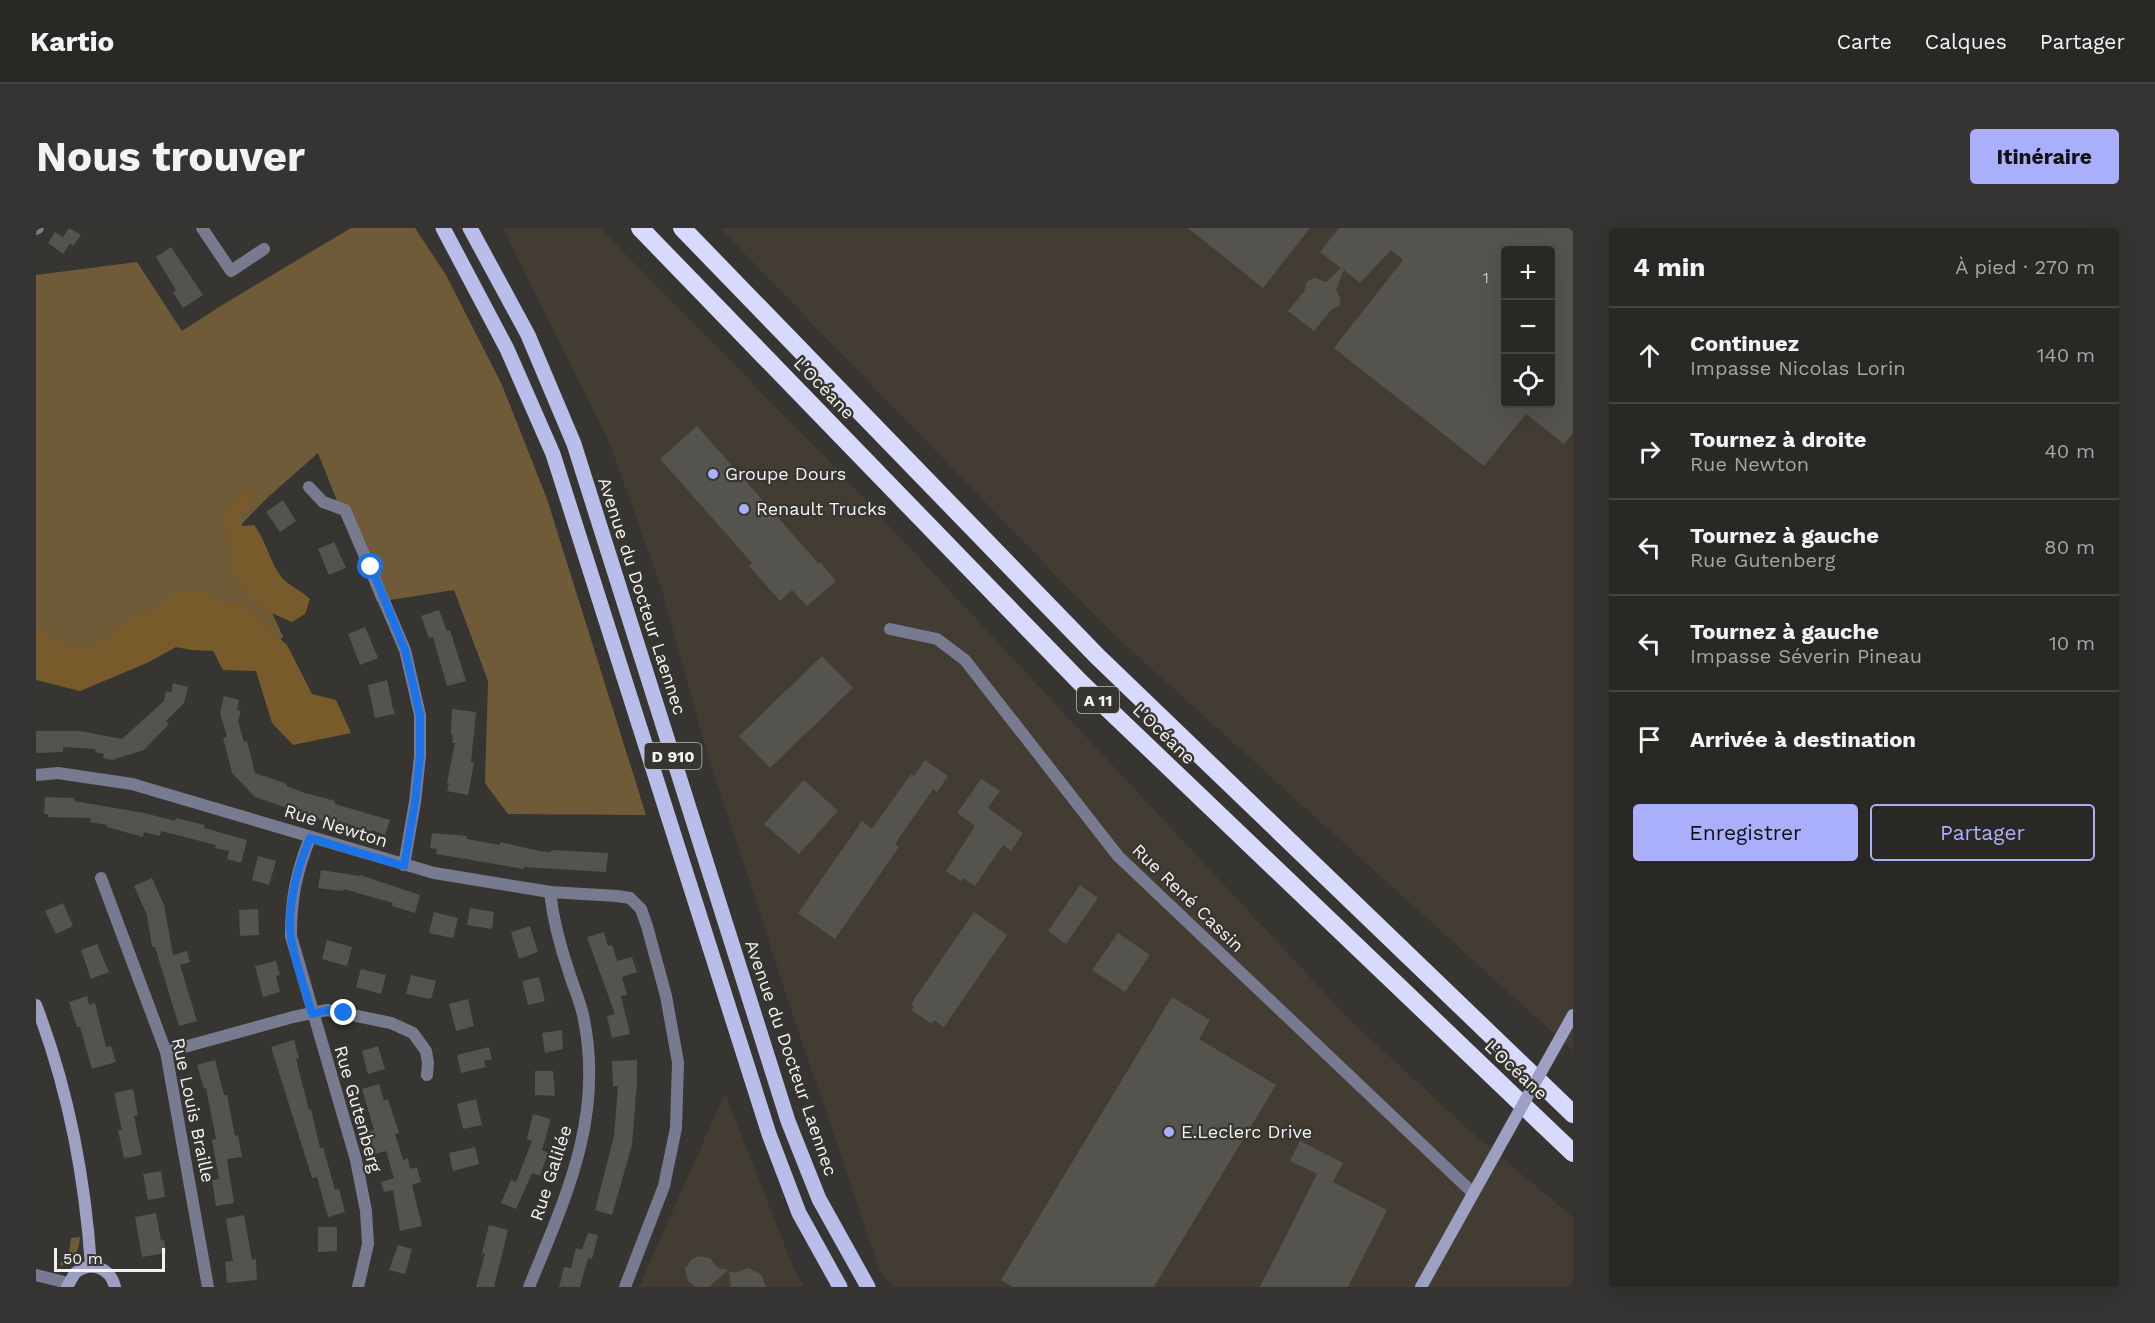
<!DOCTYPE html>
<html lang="fr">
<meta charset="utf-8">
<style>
body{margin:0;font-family:"Work Sans",sans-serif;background:#353432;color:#f1f3f6}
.controls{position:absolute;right:18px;top:18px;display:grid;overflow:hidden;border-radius:6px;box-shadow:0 6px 24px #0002}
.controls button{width:54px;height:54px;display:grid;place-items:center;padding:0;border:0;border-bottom:2px solid #454442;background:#292825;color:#f1f3f6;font:30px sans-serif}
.scale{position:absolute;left:18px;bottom:15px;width:111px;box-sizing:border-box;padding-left:6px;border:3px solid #f4f3f0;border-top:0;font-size:16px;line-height:21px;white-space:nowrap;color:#f4f3f0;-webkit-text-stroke:4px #373531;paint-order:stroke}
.stop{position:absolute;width:18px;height:18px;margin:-14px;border:4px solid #1a73e8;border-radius:50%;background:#fff}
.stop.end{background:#1a73e8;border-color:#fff;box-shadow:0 2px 6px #0008}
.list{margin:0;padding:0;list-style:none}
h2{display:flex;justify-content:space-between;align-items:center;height:78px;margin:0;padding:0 24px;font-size:26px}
h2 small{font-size:20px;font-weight:400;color:#a5a6a7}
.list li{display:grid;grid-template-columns:39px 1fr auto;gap:18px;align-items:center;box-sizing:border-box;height:96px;padding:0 24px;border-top:2px solid #454442}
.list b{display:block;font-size:22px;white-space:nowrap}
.list p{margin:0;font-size:20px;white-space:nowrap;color:#a5a6a7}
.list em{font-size:20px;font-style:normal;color:#a5a6a7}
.actions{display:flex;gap:12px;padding:18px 24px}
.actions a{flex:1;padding:14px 0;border:2px solid #aaaffb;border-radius:6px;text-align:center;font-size:21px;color:#aaaffb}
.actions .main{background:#aaaffb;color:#111}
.icon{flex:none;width:33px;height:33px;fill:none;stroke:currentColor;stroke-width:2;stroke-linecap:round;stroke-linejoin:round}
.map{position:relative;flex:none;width:1537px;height:1059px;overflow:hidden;border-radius:6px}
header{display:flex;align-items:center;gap:36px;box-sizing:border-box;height:84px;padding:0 30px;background:#292825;border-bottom:2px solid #454442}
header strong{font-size:28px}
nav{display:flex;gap:33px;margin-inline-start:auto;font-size:21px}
.intro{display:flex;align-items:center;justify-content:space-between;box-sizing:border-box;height:144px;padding:0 36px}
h1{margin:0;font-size:42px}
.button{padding:15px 27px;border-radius:6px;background:#aaaffb;color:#111;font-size:21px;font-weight:700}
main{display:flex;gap:36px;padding:0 36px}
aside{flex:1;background:#292825;border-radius:6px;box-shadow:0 6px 24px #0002}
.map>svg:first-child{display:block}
.built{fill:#423c33;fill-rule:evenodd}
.green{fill:#705b39}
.forest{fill:#775b2b}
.building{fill:#55534e;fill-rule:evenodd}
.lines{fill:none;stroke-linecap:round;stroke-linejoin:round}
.minor{stroke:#787a90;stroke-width:12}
.tertiary{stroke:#787a90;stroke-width:12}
.secondary{stroke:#9da0c3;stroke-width:12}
.primary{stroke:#b9bdea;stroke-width:15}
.motorway{stroke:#d7dafb;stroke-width:18}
.secondary-bridge{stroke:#9da0c3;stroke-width:12}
.route{stroke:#1a73e8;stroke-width:8}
.poi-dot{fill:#aaaffb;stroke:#373531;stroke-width:2}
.labels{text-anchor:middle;stroke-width:4.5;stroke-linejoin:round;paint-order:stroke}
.number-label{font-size:15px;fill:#cccbc8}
.shield{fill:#373531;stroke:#bbbab7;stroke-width:1.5}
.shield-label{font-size:16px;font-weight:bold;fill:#f4f3f0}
.street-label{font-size:18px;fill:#f4f3f0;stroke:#373531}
.poi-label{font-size:18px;fill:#f4f3f0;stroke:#373531;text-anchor:start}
</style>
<header>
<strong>Kartio</strong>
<nav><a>Carte</a><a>Calques</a><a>Partager</a></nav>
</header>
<div class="intro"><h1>Nous trouver</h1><a class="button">Itinéraire</a></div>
<main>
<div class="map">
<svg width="1537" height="1059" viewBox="0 0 1537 1059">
<rect width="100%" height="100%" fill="#373531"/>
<!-- built -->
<g class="built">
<polygon points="467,0 564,0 790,230 1314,792 1433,902 1537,989 1537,1059 857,1059 845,1045 756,784 670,520 625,359 574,216"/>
<path d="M684,0H1537V823L1073,402ZM1470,22H1514V176H1470Z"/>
<polygon points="689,865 759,1044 769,1059 603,1059"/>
</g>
<!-- green -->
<g class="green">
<polygon points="315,0 379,0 410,47 466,157 511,271 610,587 472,586 449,555 452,453 418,362 341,374 282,225 231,270 199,303 247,409 219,434 140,413 44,463 0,452 0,47 101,34 146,103 183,79"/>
<path d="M44,1009C43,1024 38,1031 25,1038L24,1036L33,1025L35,1010Z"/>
</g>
<!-- forest -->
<g class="forest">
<path d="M211,262L219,263L220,268L201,291L207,298L218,297C231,313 233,335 247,351C254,358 266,363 274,371L269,386L256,394L231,383L211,366L199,350L189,298L188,282Z"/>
<path d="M148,363H167L189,376L204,374L251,417L276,466L300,472L315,505L257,517L236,495L220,443L187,442L177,423L155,422L140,419L111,435L44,463L0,450V398C14,410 35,423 55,417C67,413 79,401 90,394C100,387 106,381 119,382L133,367Z"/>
</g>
<!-- building -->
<g class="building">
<polygon points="33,0 45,7 37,18 34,15 27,26 12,15 19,4 27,9"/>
<polygon points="1152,0 1274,0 1227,60"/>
<path d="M1303,0H1537V205L1528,216L1490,186L1448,238L1298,120L1367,32L1355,22L1324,55L1308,42L1300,62L1304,70V77L1295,82L1278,103L1252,83L1269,62L1270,55L1273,52L1279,50L1290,54L1305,40L1284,24ZM1470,22H1515V176H1470Z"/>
<polygon points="135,19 167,67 147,80 137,64 140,62 120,29"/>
<polygon points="661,198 783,336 784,334 800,353 771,378 756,362 744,373 713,338 716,335 624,231"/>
<polygon points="247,272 260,293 244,304 230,284"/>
<polygon points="298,314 310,340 293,347 282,321"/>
<polygon points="403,382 411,403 414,402 430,453 411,458 397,409 393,410 385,388"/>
<polygon points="329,399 342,430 324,437 312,406"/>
<polygon points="786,428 817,460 734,540 703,508"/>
<polygon points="351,452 356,475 355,475 359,486 339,490 332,457"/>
<polygon points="137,455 152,459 148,475 130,493 133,496 108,522 76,532 67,530 68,526 59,524 60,521 27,519 27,524 0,525 0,503 44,503 86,511 128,473 130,463 135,465"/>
<polygon points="188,468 203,472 201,482 205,483 202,493 208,514 211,513 219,545 251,556 250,558 266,564 299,573 299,576 354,592 349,607 336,602 335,604 303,593 301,597 219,569 196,545 187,510 191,509 184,485"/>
<polygon points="416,481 440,484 435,534 438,535 432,567 411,563 413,555 411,555 419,515 416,515 417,507 415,506"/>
<polygon points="889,532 912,548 901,564 897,561 859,616 863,619 799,711 762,685 826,593 836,601 875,546 878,548"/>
<polygon points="945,551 964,563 952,580 987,605 975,623 967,617 939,658 927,650 925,653 910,643 939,598 921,585"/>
<polygon points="768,552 802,583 763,626 728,596"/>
<polygon points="9,569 38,570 38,573 108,585 139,593 140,590 149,592 169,597 168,600 211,612 205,635 191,631 193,623 179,620 180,617 125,603 124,608 108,604 107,609 71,599 71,597 54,594 55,590 12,589 12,586 8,586"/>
<polygon points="396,605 431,608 431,611 464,617 464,614 503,623 515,624 515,622 572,625 570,644 488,639 488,641 400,626 401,621 394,620"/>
<polygon points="222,628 240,633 233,657 216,652"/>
<polygon points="285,642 324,648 324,647 384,667 379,685 356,678 357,675 308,661 307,663 282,660"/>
<polygon points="116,650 128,677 137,727 151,723 154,734 144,737 161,793 143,798 119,719 116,719 111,687 98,658"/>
<polygon points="1044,657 1062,670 1030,716 1012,703"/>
<polygon points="27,675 37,698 20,706 9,683"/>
<polygon points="434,680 458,684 456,701 431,697"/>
<polygon points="222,681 223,707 204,708 203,682"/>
<polygon points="398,684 422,690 417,710 393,705"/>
<polygon points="938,684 971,707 908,799 898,792 896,796 875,782 878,778 875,776"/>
<polygon points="494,698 502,724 483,731 475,704"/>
<polygon points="568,704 572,718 576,717 581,733 596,729 601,744 586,749 591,767 585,768 594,806 576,810 571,788 579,786 551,709"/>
<polygon points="1082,705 1114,727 1089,764 1056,742"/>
<polygon points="291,712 316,719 311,738 286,731"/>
<polygon points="61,716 73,744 55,751 45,722"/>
<polygon points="240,733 244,747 240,748 244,764 227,769 219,738"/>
<polygon points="325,741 350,747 345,766 320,759"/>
<polygon points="375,747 400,753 395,771 370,766"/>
<polygon points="503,749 509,773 492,777 486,753"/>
<polygon points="51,768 53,777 59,775 70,819 75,818 80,834 56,841 44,799 41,799 33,774"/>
<polygon points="1136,769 1174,792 1163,811 1240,857 1118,1059 977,1059 965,1052"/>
<polygon points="432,771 438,798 420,803 413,776"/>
<polygon points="526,802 527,821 509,825 506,805"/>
<polygon points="258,812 263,830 260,831 273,882 275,881 284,920 287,919 299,962 303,961 309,984 292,989 281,949 276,950 235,819"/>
<polygon points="342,818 349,841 332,846 326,823"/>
<polygon points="453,819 456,831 448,833 450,839 425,845 421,827"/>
<polygon points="179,832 188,867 191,867 199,908 202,907 206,929 191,931 198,975 180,978 176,952 183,951 176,912 180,911 170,860 168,861 161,837"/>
<polygon points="601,832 601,854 596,917 576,987 559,982 578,908 582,858 577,858 576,833"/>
<polygon points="499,843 517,843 519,868 499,867"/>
<polygon points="343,856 348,873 352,871 363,905 359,906 367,932 372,930 374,941 381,939 385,954 376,957 386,998 364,1003 357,962 348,964 345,954 358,950 350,923 339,926 333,903 338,902 326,861"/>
<polygon points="97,861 102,887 98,888 106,927 88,930 82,902 86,902 78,865"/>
<polygon points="440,871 446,897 427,901 421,876"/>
<polygon points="497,886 515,891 506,922 512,925 504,948 496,945 480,981 465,975 475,952 480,954 489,931 496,913 491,911"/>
<polygon points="1264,913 1307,935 1297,954 1351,982 1312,1059 1224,1059 1281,946 1254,933"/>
<polygon points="439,919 443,936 417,943 413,925"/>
<polygon points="125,943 129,969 112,972 107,946"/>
<polygon points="120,985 125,1013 128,1012 130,1025 106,1029 99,989"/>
<polygon points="208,987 216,1032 220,1031 221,1052 191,1055 189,1034 197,1033 190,991"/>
<polygon points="453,997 472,1002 458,1059 440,1059 449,1026 446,1025"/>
<polygon points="282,999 301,999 301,1023 282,1024"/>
<polygon points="552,1005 562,1007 556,1031 552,1030 544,1059 523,1059 528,1039 535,1040 540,1020 546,1022"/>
<polygon points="362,1017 376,1021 369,1046 353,1042"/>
<polygon points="662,1028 674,1030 682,1040 692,1042 673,1059 659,1059 652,1053 649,1041 655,1032"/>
<polygon points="712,1040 725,1046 730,1059 695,1059 693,1043 700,1045"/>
</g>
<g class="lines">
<!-- minor -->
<g class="minor">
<polyline points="166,0 195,43 228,21"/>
<polyline points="0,1 2,0"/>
<polyline points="273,259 287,274 309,282 369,422 384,487 384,528 379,574 368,637"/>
<polyline points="854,401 901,411 929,432 1082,628 1437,965"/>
<polyline points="0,547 22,545 96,556 398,645 514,664 581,668 594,670 605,681 611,698 630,768 642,834 640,900 628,958 589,1059"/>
<path d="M274,610C260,645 255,670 255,708L320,932L330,983L332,1016L322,1059"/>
<polyline points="65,650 130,824 172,1059"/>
<polyline points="130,824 257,789 291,782 355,795 377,805 390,823 392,835 391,847"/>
<path d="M493,1059C530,969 569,887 547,787C544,773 537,758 533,744C524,718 517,691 514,664"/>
</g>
<!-- tertiary -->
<polyline class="tertiary" points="0,1047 32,1055"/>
<!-- secondary -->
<g class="secondary">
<path d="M0,777C32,860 49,949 55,1038"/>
<path d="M31,1059L39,1045C55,1033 74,1039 79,1059"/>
<polyline points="1385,1059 1476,896"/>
</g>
<!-- primary -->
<g class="primary">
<polyline points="407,0 471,121 517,226 733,906 763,985 804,1059"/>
<polyline points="434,0 492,107 538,216 752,893 783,971 832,1059"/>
</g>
<!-- motorway -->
<g class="motorway">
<polyline points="604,0 1044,454 1537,925"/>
<polyline points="646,0 1061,428 1537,886"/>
</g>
<!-- secondary-bridge -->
<polyline class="secondary-bridge" points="1476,896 1537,787"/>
</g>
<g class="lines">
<!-- route -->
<path class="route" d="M308,785L291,782L276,786C269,760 259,735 255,709C251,675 261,641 274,610L368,638L379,574L384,528V487L369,422L335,339"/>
</g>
<!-- markers -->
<g class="poi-dot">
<circle cx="677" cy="246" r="6"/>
<circle cx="708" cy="281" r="6"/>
<circle cx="1133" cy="904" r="6"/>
</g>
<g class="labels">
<!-- number labels -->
<g class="number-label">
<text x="1450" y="55">1</text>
</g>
<!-- shield labels -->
<g class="shield">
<rect x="1041" y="459" width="42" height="26" rx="4.5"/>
<rect x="608.5" y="515" width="57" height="26" rx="4.5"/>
</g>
<g class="shield-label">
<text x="1062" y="478">A 11</text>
<text x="637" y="534">D 910</text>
</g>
<!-- street labels -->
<g class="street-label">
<text transform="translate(788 160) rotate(46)" y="6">L’Océane</text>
<text transform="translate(606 368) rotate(72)" y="6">Avenue du Docteur Laennec</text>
<text transform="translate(1128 506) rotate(44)" y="6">L’Océane</text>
<text transform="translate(300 598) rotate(17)" y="6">Rue Newton</text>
<text transform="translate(1152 670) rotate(44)" y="6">Rue René Cassin</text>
<text transform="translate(755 830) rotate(71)" y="6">Avenue du Docteur Laennec</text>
<text transform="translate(1480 842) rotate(43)" y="6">L’Océane</text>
<text transform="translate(322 881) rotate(74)" y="6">Rue Gutenberg</text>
<text transform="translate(157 882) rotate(78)" y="6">Rue Louis Braille</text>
<text transform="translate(515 945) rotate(-72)" y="6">Rue Galilée</text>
</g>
<!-- poi labels -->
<g class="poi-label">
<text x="689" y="252">Groupe Dours</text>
<text x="720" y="287">Renault Trucks</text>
<text x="1145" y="910">E.Leclerc Drive</text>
</g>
</g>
</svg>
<div class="controls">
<button>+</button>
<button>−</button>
<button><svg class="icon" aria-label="locate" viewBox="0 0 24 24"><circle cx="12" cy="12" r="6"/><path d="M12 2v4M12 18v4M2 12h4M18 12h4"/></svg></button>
</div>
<div class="scale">50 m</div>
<div class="stop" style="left:335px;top:339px"></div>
<div class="stop end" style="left:308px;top:785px"></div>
</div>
<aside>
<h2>4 min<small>À pied · 270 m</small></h2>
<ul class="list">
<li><svg class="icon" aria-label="ahead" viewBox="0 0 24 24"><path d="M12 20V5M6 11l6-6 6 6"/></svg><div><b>Continuez</b><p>Impasse Nicolas Lorin</p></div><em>140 m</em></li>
<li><svg class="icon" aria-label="right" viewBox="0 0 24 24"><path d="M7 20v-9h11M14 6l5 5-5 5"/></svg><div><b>Tournez à droite</b><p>Rue Newton</p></div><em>40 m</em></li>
<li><svg class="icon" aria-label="left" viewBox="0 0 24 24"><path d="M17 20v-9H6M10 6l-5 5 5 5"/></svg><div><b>Tournez à gauche</b><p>Rue Gutenberg</p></div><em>80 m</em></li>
<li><svg class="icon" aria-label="left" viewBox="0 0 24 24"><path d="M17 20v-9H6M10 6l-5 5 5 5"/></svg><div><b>Tournez à gauche</b><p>Impasse Séverin Pineau</p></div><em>10 m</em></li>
<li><svg class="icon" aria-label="arrive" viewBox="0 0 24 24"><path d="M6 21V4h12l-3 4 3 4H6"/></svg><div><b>Arrivée à destination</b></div></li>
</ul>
<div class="actions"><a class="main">Enregistrer</a><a>Partager</a></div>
</aside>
</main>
